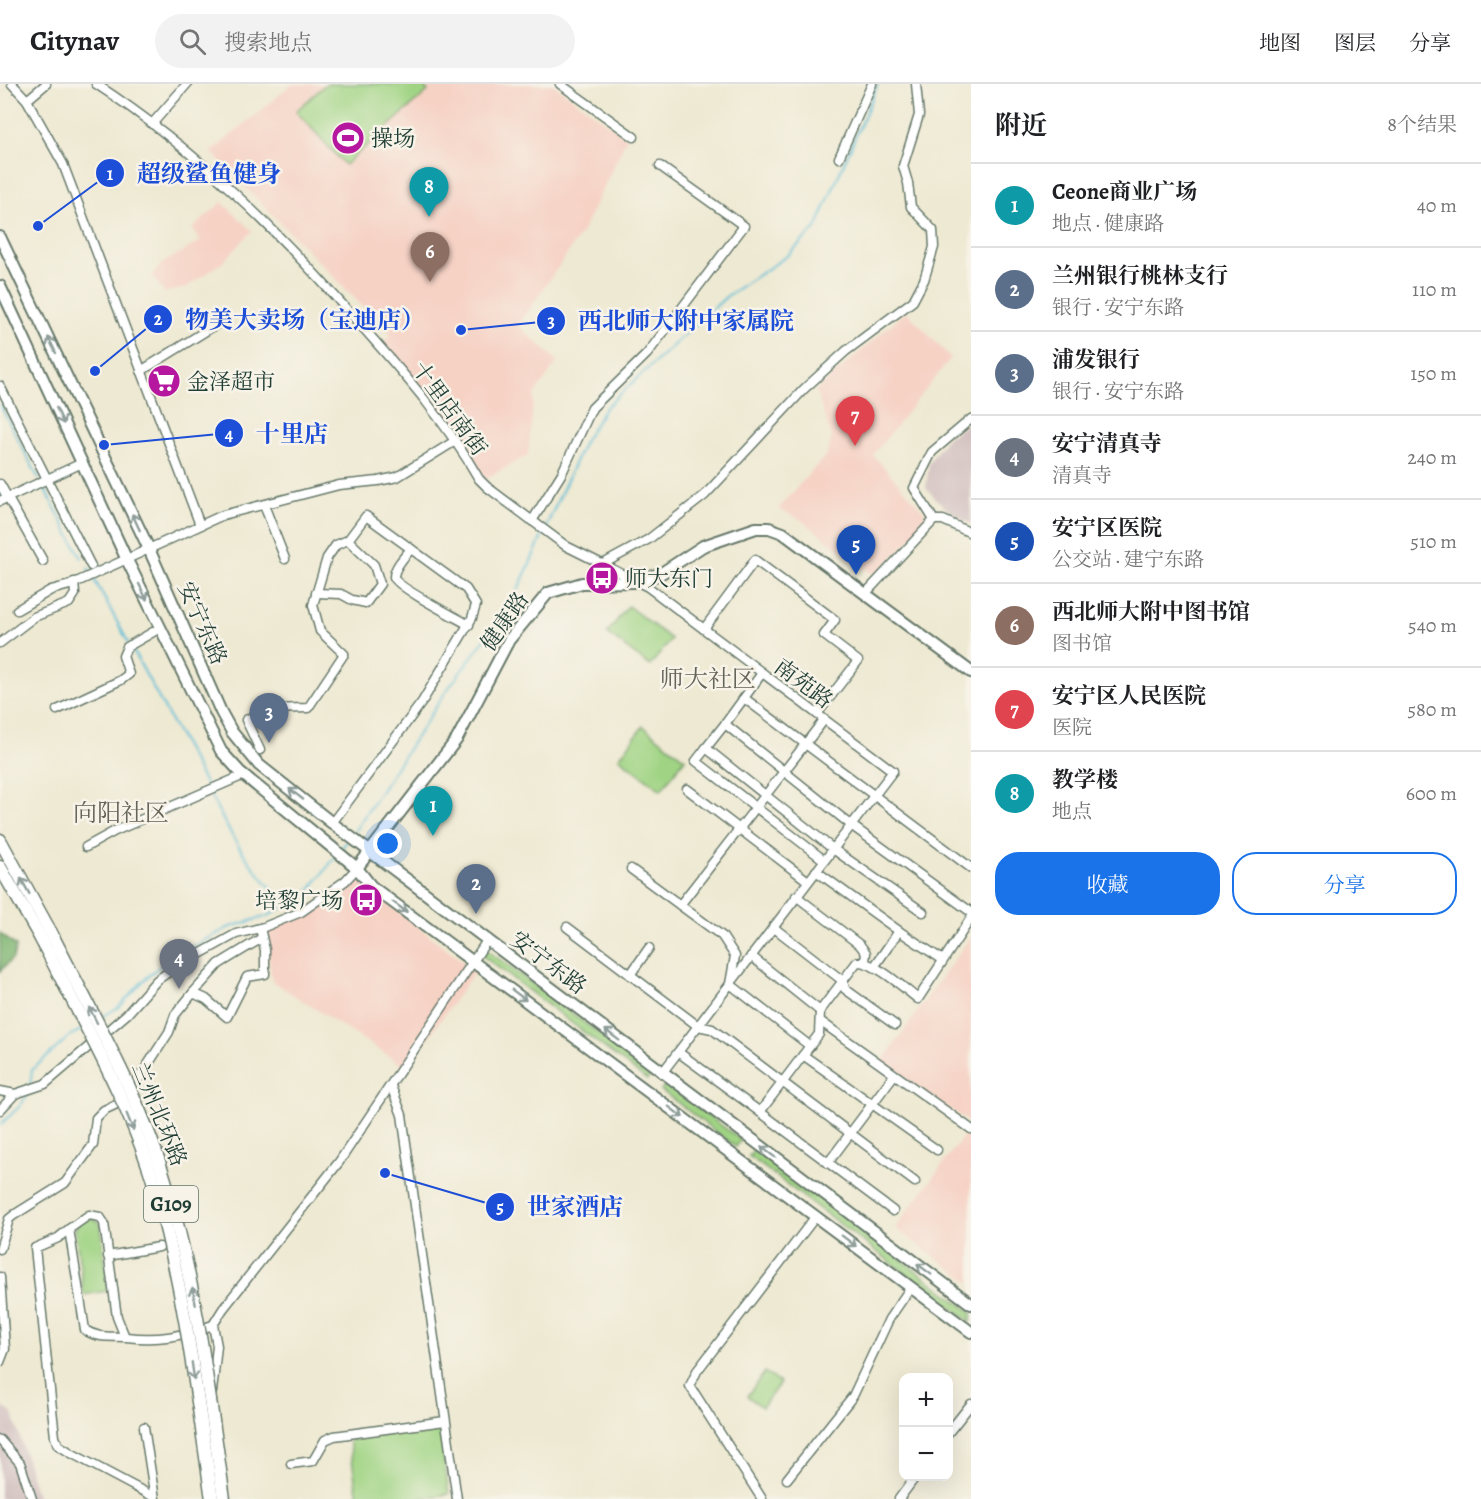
<!DOCTYPE html>
<html lang="zh">
<meta charset="utf-8">
<style>
body{margin:0;font-family:Alegreya,"Noto Serif SC",serif;background:#f2f2f2;color:#202124}
.controls{position:absolute;right:18px;bottom:18px;display:grid;overflow:hidden;border-radius:12px;box-shadow:0 6px 24px #0002}
.controls button{width:54px;height:54px;display:grid;place-items:center;padding:0;border:0;border-bottom:2px solid #e0e0e0;background:#fff;color:#202124;font:30px sans-serif}
.you{position:absolute;left:388px;top:760px;width:21px;height:21px;margin:-15px;border:4px solid #fff;border-radius:50%;background:#1a73e8;box-shadow:0 0 0 9px #1a73e833}
.badge{display:grid;place-items:center;width:39px;height:39px;border-radius:50%;background:#1a73e8;color:#fff;font-size:20px;font-weight:700}
.pin{position:absolute;translate:-50% -50px;filter:drop-shadow(0 2px 3px #0008)}
.pin::after{content:'';position:absolute;top:32px;width:21px;height:18px;background:inherit;clip-path:polygon(0 0,100% 0,50% 100%)}
.list{margin:0;padding:0;list-style:none}
h2{display:flex;justify-content:space-between;align-items:center;height:78px;margin:0;padding:0 24px;font-size:26px}
h2 small{font-size:20px;font-weight:400;color:#757577}
.list li{display:grid;grid-template-columns:39px 1fr auto;gap:18px;align-items:center;box-sizing:border-box;height:84px;padding:0 24px;border-top:2px solid #e0e0e0}
.list b{display:block;font-size:22px;white-space:nowrap}
.list p{margin:0;font-size:20px;white-space:nowrap;color:#757577}
.list em{font-size:20px;font-style:normal;color:#757577}
.actions{display:flex;gap:12px;padding:18px 24px}
.actions a{flex:1;padding:14px 0;border:2px solid #1a73e8;border-radius:24px;text-align:center;font-size:21px;color:#1a73e8}
.actions .main{background:#1a73e8;color:#fff}
.icon{flex:none;width:33px;height:33px;fill:none;stroke:currentColor;stroke-width:2;stroke-linecap:round;stroke-linejoin:round}
.map{position:relative;flex:none;width:971px;height:1415px;overflow:hidden}
header{display:flex;align-items:center;gap:36px;box-sizing:border-box;height:84px;padding:0 30px;background:#fff;border-bottom:2px solid #e0e0e0}
header strong{font-size:28px}
nav{display:flex;gap:33px;margin-inline-start:auto;font-size:21px}
.search{width:420px;height:54px;background:#f2f2f2;display:flex;align-items:center;gap:15px;box-sizing:border-box;padding:0 21px;border-radius:33px;color:#757577;font-size:22px}
main{display:flex}
aside{flex:1;background:#fff}
.map>svg:first-child{display:block}
.built{fill:#f6d2c5}
.industrial{fill:#d1bfbf}
.green{fill:#a0d484;stroke:#60885c;stroke-width:1.5}
.forest{fill:#80b672;stroke:#507a53;stroke-width:1.5}
.lines{fill:none;stroke-linecap:round;stroke-linejoin:round}
.stream{stroke:#5abdd8;stroke-width:2}
.minor-casing{stroke:#67796b;stroke-width:11}
.major-casing{stroke:#67796b;stroke-width:14}
.highway-casing{stroke:#67796b;stroke-width:15}
.minor{stroke:#fff;stroke-width:8}
.major{stroke:#fff;stroke-width:10}
.highway{stroke:#fff;stroke-width:12}
.highway-bridge-casing{stroke:#67796b;stroke-width:15;stroke-linecap:butt}
.highway-bridge{stroke:#fff;stroke-width:12}
.oneway{stroke:#8f9e9a}
.labels{text-anchor:middle;stroke-width:5;stroke-linejoin:round;paint-order:stroke}
.shield{fill:#f7f3e8;stroke:#60746a;stroke-width:1.5}
.shield-label{font-size:21px;font-weight:bold;fill:#1f3d34}
.poi-label{font-size:22px;fill:#1f3d34;stroke:#f7f3e8;text-anchor:start}
.street-label{font-size:22px;fill:#1f3d34;stroke:#f7f3e8}
.neighbourhood-label{font-size:24px;fill:#666559;stroke:#f7f3e8}
.leader{fill:none;stroke:#1d4ed8;stroke-width:2}
.callout-dot{fill:#1d4ed8;stroke:#f7f3e8;stroke-width:2}
.mark-label{font-size:18px;text-anchor:middle;font-weight:bold;fill:#fff}
.callout-label{font-size:24px;text-anchor:middle;font-weight:bold;fill:#1d4ed8;stroke:#f7f3e8;stroke-width:5;stroke-linejoin:round;paint-order:stroke}
</style>
<header>
<strong>Citynav</strong>
<div class="search"><svg class="icon" aria-label="search" viewBox="0 0 24 24"><circle cx="10" cy="10" r="6"/><path d="M15 15l6 6"/></svg>搜索地点</div>
<nav><a>地图</a><a>图层</a><a>分享</a></nav>
</header>
<main>
<div class="map">
<svg width="971" height="1415" viewBox="0 0 971 1415">
<rect width="100%" height="100%" fill="#f7f3e8"/>
<filter id="ink" filterUnits="userSpaceOnUse"><feTurbulence type="fractalNoise" baseFrequency=".0167" numOctaves="2"/><feDisplacementMap in="SourceGraphic" scale="12" xChannelSelector="R" yChannelSelector="G"/><feConvolveMatrix kernelMatrix="1 2 1 2 8 2 1 2 1" color-interpolation-filters="sRGB"/></filter>
<filter id="wash" filterUnits="userSpaceOnUse"><feTurbulence type="fractalNoise" baseFrequency=".008" numOctaves="4" result="noise"/><feDisplacementMap in="SourceGraphic" scale="24" xChannelSelector="R" yChannelSelector="G"/><feGaussianBlur stdDeviation="1.35" result="paint"/><feColorMatrix in="noise" values="0 0 0 0 0 0 0 0 0 0 0 0 0 0 0 0 0 1.4 0 .05"/><feComposite in="paint" operator="in"/></filter>
<g filter="url(#wash)">
<rect width="100%" height="100%" fill="#eee9d2"/>
<!-- built -->
<g class="built">
<polygon points="292,0 553,0 627,54 582,148 518,242 558,277 534,311 528,371 485,395 438,320 382,259 391,251 211,68"/>
<polygon points="222,118 252,147 223,178 185,204 164,209 152,191 163,179 201,157 192,145"/>
<polygon points="906,227 951,274 873,371 930,434 875,492 800,435 778,425 827,370 832,354 816,307"/>
<polygon points="359,797 475,887 407,984 272,897 265,846"/>
<polygon points="971,852 971,1040 882,978"/>
<polygon points="971,1042 971,1199 895,1144"/>
</g>
<!-- industrial -->
<g class="industrial">
<polygon points="971,337 971,440 951,430 926,404 929,378 947,354"/>
<polygon points="0,1321 13,1330 38,1415 0,1415"/>
</g>
<!-- green -->
<g class="green">
<polygon points="326,0 421,0 428,7 345,81 296,27"/>
<polygon points="628,522 671,555 650,582 607,549"/>
<polygon points="643,642 685,675 661,706 619,674"/>
<polygon points="487,866 652,989 647,996 483,872"/>
<polygon points="665,1000 741,1056 736,1063 661,1006"/>
<polygon points="754,1065 971,1228 971,1238 749,1072"/>
<polygon points="90,1134 98,1137 101,1142 108,1207 84,1211 75,1146 79,1138"/>
<polygon points="765,1288 780,1299 762,1323 747,1312"/>
<polygon points="439,1342 449,1410 415,1415 358,1415 349,1355"/>
</g>
<!-- forest -->
<polygon class="forest" points="0,849 16,862 13,874 0,887"/>
<g class="lines">
<!-- stream -->
<g class="stream">
<polyline points="0,321 39,395"/>
<polyline points="42,400 82,474"/>
<polyline points="546,443 584,358 605,324 727,212 787,172 816,144 878,0"/>
<polyline points="88,484 128,558"/>
<polyline points="131,563 207,703"/>
<path d="M209,708C232,755 250,785 287,820"/>
<polyline points="352,751 445,609 513,517 544,448"/>
<polyline points="341,765 348,756"/>
<polyline points="100,934 119,923 144,896 168,875 230,843 268,832 309,807 336,772"/>
<polyline points="30,1002 32,986 71,951 83,945"/>
<polyline points="0,1041 19,1023 30,1008"/>
</g>
</g>
</g>
<g filter="url(#ink)">
<g class="lines">
<defs>
<g id="minor">
<polyline points="12,0 27,16 63,80 200,441"/>
<path d="M96,0C196,65 279,148 357,237C403,289 444,334 479,395L487,403L566,462L648,503L893,687L662,989"/>
<polyline points="560,0 634,53"/>
<polyline points="27,16 46,0"/>
<polyline points="152,40 187,0"/>
<polyline points="839,74 872,0"/>
<polyline points="141,287 225,235"/>
<polyline points="0,302 91,482"/>
<polyline points="0,400 43,477"/>
<polyline points="0,417 82,379"/>
<polyline points="264,421 285,475"/>
<polyline points="934,436 914,404 932,368 971,335"/>
<polyline points="532,437 562,389 592,324 647,270 744,142 660,82"/>
<path d="M411,465C405,472 394,483 394,493C395,502 457,534 469,541"/>
<polyline points="601,481 649,455 705,411 804,305 846,267 913,217 924,196 934,163 933,146 911,123 908,99 903,82 919,31 916,0"/>
<polyline points="316,509 341,510 352,516 366,519 380,500 374,481 348,456"/>
<polyline points="866,509 934,436 943,436 971,449"/>
<polyline points="17,526 51,506 70,501 223,431 339,401 378,397 397,393 455,357"/>
<polyline points="704,545 755,476 835,536 824,551 858,577 817,630"/>
<polyline points="0,559 34,533 69,519 75,510 74,498"/>
<polyline points="744,614 762,589"/>
<polyline points="57,626 121,596 129,590 123,572 127,563 160,544"/>
<polyline points="725,640 744,614 971,784"/>
<polyline points="706,664 725,640 851,741 971,828"/>
<polyline points="260,666 246,636 266,625 308,624 344,570 320,547 313,521 327,474 336,461 348,456 366,432 466,505 476,521 472,534 422,618 332,739"/>
<polyline points="687,705 808,797"/>
<polyline points="86,763 115,747 244,691"/>
<polyline points="824,776 696,677 706,664 833,765 923,828"/>
<polyline points="631,785 722,852 735,872 730,900 810,962"/>
<polyline points="816,787 899,847 874,883"/>
<polyline points="796,812 860,861 866,869 865,877"/>
<polyline points="680,821 824,636"/>
<polyline points="567,843 698,942 712,945 915,1098"/>
<polyline points="773,843 843,897 845,905 895,941"/>
<polyline points="899,847 943,876"/>
<polyline points="751,872 820,927"/>
<polyline points="630,891 649,864"/>
<polyline points="193,909 219,880 262,854"/>
<polyline points="820,937 971,1045"/>
<path d="M678,968L760,1028L819,950L820,927L857,878C873,876 904,904 918,915L971,834"/>
<polyline points="803,971 937,1066"/>
<polyline points="391,1002 402,1031 457,1415"/>
<polyline points="0,1007 15,1010"/>
<polyline points="0,1026 15,1010 45,1000 127,930 157,896 176,883 236,850 264,843 301,828 345,797 357,784"/>
<polyline points="760,1028 893,1127"/>
<polyline points="828,1079 894,991"/>
<polyline points="69,1145 58,1154 35,1164 55,1353 58,1361 71,1369 154,1413"/>
<polyline points="0,1165 9,1135 14,1131 65,1099 93,1061 96,1034 104,1026 119,1019 136,999 169,948 175,931 193,909 206,915 227,933 247,893 265,890 265,866 260,844"/>
<polyline points="108,1172 159,1163"/>
<polyline points="0,1193 5,1265 0,1278"/>
<path d="M125,1253L117,1233L104,1139L100,1133L89,1131L69,1145L85,1246C99,1255 110,1252 126,1253C160,1257 181,1252 213,1241"/>
<polyline points="212,1308 217,1262 213,1241 223,1225 339,1078 488,855"/>
<polyline points="144,1343 155,1415"/>
<polyline points="948,1349 971,1320"/>
<polyline points="0,1356 20,1379 32,1415"/>
<polyline points="291,1380 313,1377 325,1356 334,1352 445,1337"/>
<polyline points="787,1395 853,1312 889,1235 911,1203"/>
<polyline points="762,1415 690,1302 697,1287 816,1132"/>
<polyline points="899,1415 916,1392"/>
</g>
<g id="major">
<polyline points="0,153 149,465 221,628 232,648 259,681 332,739 971,1220"/>
<polyline points="0,202 126,474 221,667 240,688 357,784 371,802 971,1248"/>
<polyline points="357,784 457,655 509,556 548,509 582,499 635,498 660,490 703,462 756,444 769,444 783,449 971,588"/>
</g>
<g id="highway">
<polyline points="0,756 50,847"/>
<polyline points="0,783 40,853"/>
</g>
</defs>
<!-- minor casing -->
<use href="#minor" class="minor-casing"/>
<!-- major casing -->
<use href="#major" class="major-casing"/>
<!-- highway casing -->
<use href="#highway" class="highway-casing"/>
<!-- minor -->
<use href="#minor" class="minor"/>
<!-- major -->
<use href="#major" class="major"/>
<!-- highway -->
<use href="#highway" class="highway"/>
<defs>
<g id="highway-bridge">
<path d="M50,847C92,930 141,1013 167,1103C197,1205 209,1310 224,1415"/>
<path d="M40,853C81,935 132,1021 157,1110C185,1210 197,1313 212,1415"/>
</g>
</defs>
<!-- highway-bridge casing -->
<use href="#highway-bridge" class="highway-bridge-casing"/>
<!-- highway-bridge -->
<use href="#highway-bridge" class="highway-bridge"/>
</g>
<!-- one-way arrows -->
<defs><path id="oneway-shaft" d="M-6 0H5M1.5-3L5.5 0L1.5 3" fill="none" stroke-width="1.6" stroke-linecap="round" stroke-linejoin="round" transform="scale(1.5)"/></defs>
<g class="oneway">
<use href="#oneway-shaft" transform="translate(52 261) rotate(-116)"/>
<use href="#oneway-shaft" transform="translate(60 332) rotate(65)"/>
<use href="#oneway-shaft" transform="translate(136 438) rotate(-115)"/>
<use href="#oneway-shaft" transform="translate(143 508) rotate(64)"/>
<use href="#oneway-shaft" transform="translate(296 710) rotate(-142)"/>
<use href="#oneway-shaft" transform="translate(25 802) rotate(-119)"/>
<use href="#oneway-shaft" transform="translate(400 823) rotate(36)"/>
<use href="#oneway-shaft" transform="translate(519 911) rotate(37)"/>
<use href="#oneway-shaft" transform="translate(93 931) rotate(-117)"/>
<use href="#oneway-shaft" transform="translate(612 951) rotate(-143)"/>
<use href="#oneway-shaft" transform="translate(676 1028) rotate(37)"/>
<use href="#oneway-shaft" transform="translate(130 1038) rotate(68)"/>
<use href="#oneway-shaft" transform="translate(768 1068) rotate(-143)"/>
<use href="#oneway-shaft" transform="translate(849 1157) rotate(37)"/>
<use href="#oneway-shaft" transform="translate(924 1185) rotate(-143)"/>
<use href="#oneway-shaft" transform="translate(194 1212) rotate(-101)"/>
<use href="#oneway-shaft" transform="translate(193 1287) rotate(82)"/>
</g>
</g>
<!-- icons -->
<defs>
<symbol id="stadium-disc" viewBox="-11 -11 22 22"><circle r="9.5" fill="#b5179e" stroke="#f7f3e8"/><path d="M0-5a6.5 5 0 1 0 0 10a6.5 5 0 1 0 0-10ZM-3.5-1.8h7v3.6h-7Z" fill="#fff"/></symbol>
<symbol id="supermarket-disc" viewBox="-11 -11 22 22"><circle r="9.5" fill="#b5179e" stroke="#f7f3e8"/><path d="M-6-5.5h2.5l.6 2H6L4.5 2H-2.5L-4.4-4H-6ZM-1.5 3.2a1.3 1.3 0 1 0 .1 0ZM3 3.2a1.3 1.3 0 1 0 .1 0Z" fill="#fff"/></symbol>
<symbol id="bus-disc" viewBox="-11 -11 22 22"><circle r="9.5" fill="#b5179e" stroke="#f7f3e8"/><path d="M-5-6H5V4H4V6H2V4H-2V6H-4V4H-5ZM-3.5-4V0h7V-4ZM-3.5 1.2v1.5H-2V1.2ZM2 1.2v1.5H3.5V1.2Z" fill="#fff"/></symbol>
</defs>
<g fill-rule="evenodd">
<use href="#stadium-disc" x="329" y="35" width="38" height="38"/>
<use href="#supermarket-disc" x="145" y="278" width="38" height="38"/>
<use href="#bus-disc" x="583" y="475" width="38" height="38"/>
<use href="#bus-disc" x="347" y="797" width="38" height="38"/>
</g>
<g class="labels">
<!-- shield labels -->
<rect class="shield" x="144" y="1102" width="54" height="36" rx="4.5"/>
<g class="shield-label">
<text x="171" y="1127">G109</text>
</g>
<!-- poi labels -->
<g class="poi-label">
<text x="371" y="62">操场</text>
<text x="187" y="305">金泽超市</text>
<text x="625" y="502">师大东门</text>
<text x="343" y="824" text-anchor="end">培黎广场</text>
</g>
<!-- street labels -->
<g class="street-label">
<text transform="translate(450 324) rotate(54)" y="8">十里店南街</text>
<text transform="translate(504 537) rotate(-55)" y="8">健康路</text>
<text transform="translate(203 539) rotate(66)" y="8">安宁东路</text>
<text transform="translate(804 599) rotate(37)" y="8">南苑路</text>
<text transform="translate(549 878) rotate(37)" y="8">安宁东路</text>
<text transform="translate(160 1030) rotate(68)" y="8">兰州北环路</text>
</g>
<!-- neighbourhood labels -->
<g class="neighbourhood-label">
<text x="708" y="603">师大社区</text>
<text x="121" y="737">向阳社区</text>
</g>
</g>
<!-- callouts -->
<path class="leader" d="M38 142L110 89M95 287L158 235M461 246L551 237M104 361L229 349M385 1089L500 1123"/>
<g class="callout-dot">
<circle cx="38" cy="142" r="6"/>
<circle cx="95" cy="287" r="6"/>
<circle cx="461" cy="246" r="6"/>
<circle cx="104" cy="361" r="6"/>
<circle cx="385" cy="1089" r="6"/>
<circle cx="110" cy="89" r="15"/>
<circle cx="158" cy="235" r="15"/>
<circle cx="551" cy="237" r="15"/>
<circle cx="229" cy="349" r="15"/>
<circle cx="500" cy="1123" r="15"/>
</g>
<g class="mark-label">
<text x="110" y="96">1</text>
<text x="158" y="241">2</text>
<text x="551" y="243">3</text>
<text x="229" y="356">4</text>
<text x="500" y="1129">5</text>
</g>
<g class="callout-label">
<text x="209" y="98">超级鲨鱼健身</text>
<text x="305" y="244">物美大卖场（宝迪店）</text>
<text x="686" y="245">西北师大附中家属院</text>
<text x="292" y="358">十里店</text>
<text x="575" y="1131">世家酒店</text>
</g>
</svg>
<div class="controls">
<button>+</button>
<button>−</button>
</div>
<div class="you"></div>
<div class="pin badge" style="left:433px;top:752px;background:#0f9aa8">1</div>
<div class="pin badge" style="left:476px;top:830px;background:#5c6f8a">2</div>
<div class="pin badge" style="left:269px;top:659px;background:#5c6f8a">3</div>
<div class="pin badge" style="left:179px;top:905px;background:#6b7280">4</div>
<div class="pin badge" style="left:856px;top:491px;background:#1a4fb4">5</div>
<div class="pin badge" style="left:430px;top:198px;background:#8d6e63">6</div>
<div class="pin badge" style="left:855px;top:362px;background:#e0444e">7</div>
<div class="pin badge" style="left:429px;top:133px;background:#0f9aa8">8</div>
</div>
<aside>
<h2>附近<small>8个结果</small></h2>
<ul class="list">
<li><span class="badge" style="background:#0f9aa8">1</span><div><b>Ceone商业广场</b><p>地点 · 健康路</p></div><em>40 m</em></li>
<li><span class="badge" style="background:#5c6f8a">2</span><div><b>兰州银行桃林支行</b><p>银行 · 安宁东路</p></div><em>110 m</em></li>
<li><span class="badge" style="background:#5c6f8a">3</span><div><b>浦发银行</b><p>银行 · 安宁东路</p></div><em>150 m</em></li>
<li><span class="badge" style="background:#6b7280">4</span><div><b>安宁清真寺</b><p>清真寺</p></div><em>240 m</em></li>
<li><span class="badge" style="background:#1a4fb4">5</span><div><b>安宁区医院</b><p>公交站 · 建宁东路</p></div><em>510 m</em></li>
<li><span class="badge" style="background:#8d6e63">6</span><div><b>西北师大附中图书馆</b><p>图书馆</p></div><em>540 m</em></li>
<li><span class="badge" style="background:#e0444e">7</span><div><b>安宁区人民医院</b><p>医院</p></div><em>580 m</em></li>
<li><span class="badge" style="background:#0f9aa8">8</span><div><b>教学楼</b><p>地点</p></div><em>600 m</em></li>
</ul>
<div class="actions"><a class="main">收藏</a><a>分享</a></div>
</aside>
</main>
